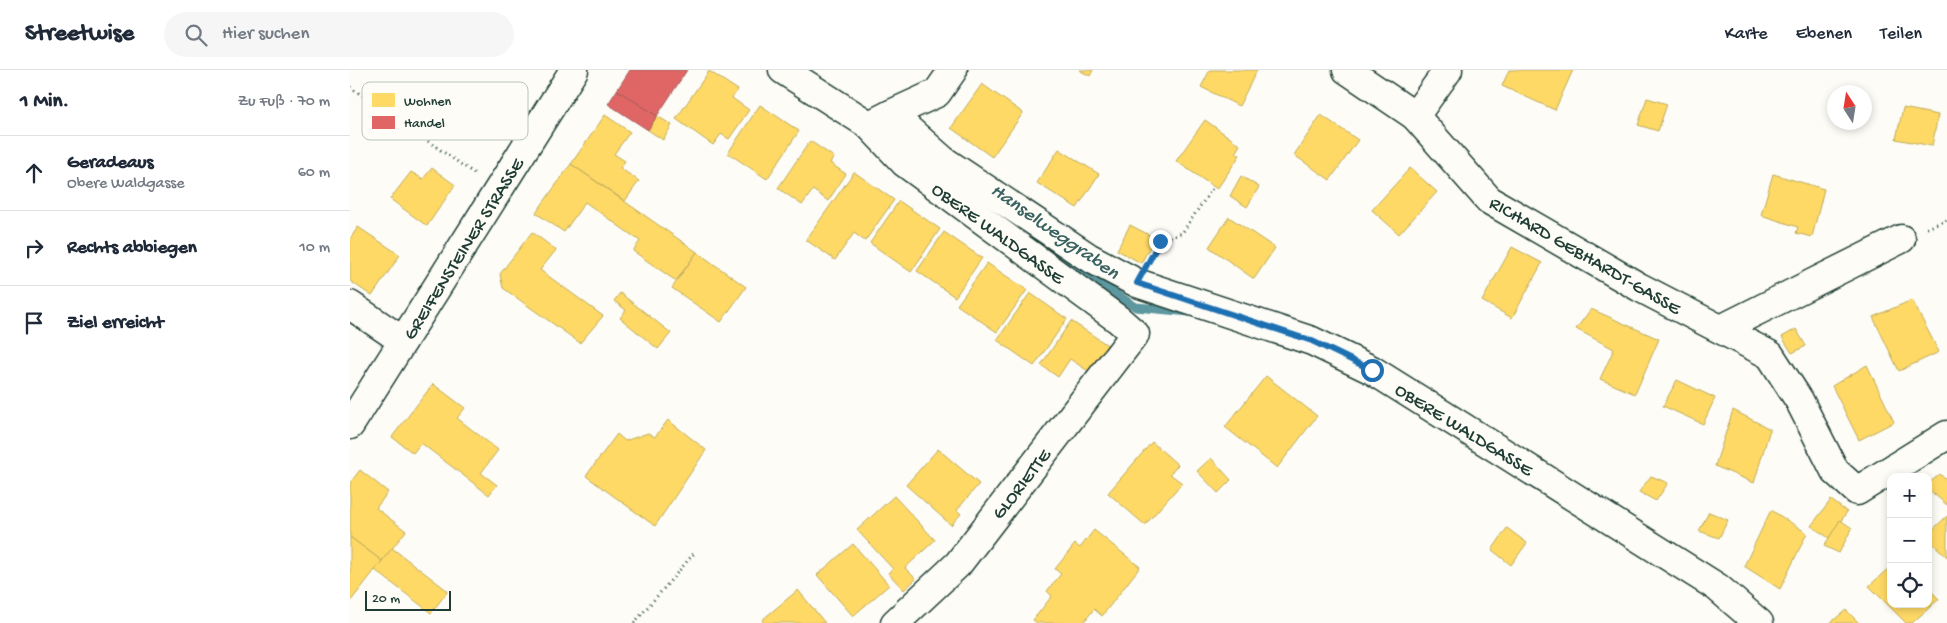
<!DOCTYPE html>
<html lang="de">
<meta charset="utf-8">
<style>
body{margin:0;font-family:"Gochi Hand",sans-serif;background:#f6f6f7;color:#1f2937}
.controls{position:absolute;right:15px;bottom:15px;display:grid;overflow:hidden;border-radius:10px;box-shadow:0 2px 8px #0003}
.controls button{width:45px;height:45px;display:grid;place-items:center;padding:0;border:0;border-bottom:1px solid #e0e1e3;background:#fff;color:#1f2937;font:25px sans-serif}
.compass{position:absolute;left:1477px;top:15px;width:45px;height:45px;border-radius:50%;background:#fff;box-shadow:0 2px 8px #0003;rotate:348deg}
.scale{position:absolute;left:15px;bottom:12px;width:86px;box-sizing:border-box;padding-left:5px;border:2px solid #1f3d34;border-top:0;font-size:14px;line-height:18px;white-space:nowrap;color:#1f3d34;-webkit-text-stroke:4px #fdfcf7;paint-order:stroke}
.stop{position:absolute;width:15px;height:15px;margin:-11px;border:4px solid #1f6fb2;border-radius:50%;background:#fff}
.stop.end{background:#1f6fb2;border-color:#fff;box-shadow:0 1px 5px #0008}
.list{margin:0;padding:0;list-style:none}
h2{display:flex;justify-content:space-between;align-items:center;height:65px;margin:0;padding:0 20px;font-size:21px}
h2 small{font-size:16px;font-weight:400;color:#747a83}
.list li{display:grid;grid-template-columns:32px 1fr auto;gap:15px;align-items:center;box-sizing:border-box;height:75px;padding:0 20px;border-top:1px solid #e0e1e3}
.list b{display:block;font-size:19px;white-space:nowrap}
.list p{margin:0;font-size:16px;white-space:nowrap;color:#747a83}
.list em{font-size:16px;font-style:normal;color:#747a83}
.icon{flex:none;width:28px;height:28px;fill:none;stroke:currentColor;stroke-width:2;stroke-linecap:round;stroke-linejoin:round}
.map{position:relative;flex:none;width:1597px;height:553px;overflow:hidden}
header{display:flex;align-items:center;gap:30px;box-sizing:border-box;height:70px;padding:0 25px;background:#fff;border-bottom:1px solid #e0e1e3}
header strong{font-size:24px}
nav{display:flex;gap:28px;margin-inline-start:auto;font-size:18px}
.search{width:350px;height:45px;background:#f6f6f7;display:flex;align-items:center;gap:12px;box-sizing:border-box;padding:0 18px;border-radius:28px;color:#747a83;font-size:19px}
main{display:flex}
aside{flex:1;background:#fff}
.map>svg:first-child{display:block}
.homes{fill:#ffd966;stroke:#bcaa57}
.shops{fill:#e06666;stroke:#a65a57}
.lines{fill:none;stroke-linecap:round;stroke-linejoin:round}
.stream{stroke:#5d979f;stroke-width:9}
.street-casing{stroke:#1f3d34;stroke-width:31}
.secondary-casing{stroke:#1f3d34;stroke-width:31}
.path{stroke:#1f3d34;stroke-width:3;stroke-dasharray:1 4;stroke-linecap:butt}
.street{stroke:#fdfcf7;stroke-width:28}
.secondary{stroke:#fdfcf7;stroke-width:28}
.route{stroke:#1f6fb2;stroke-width:6}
.labels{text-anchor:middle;stroke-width:5;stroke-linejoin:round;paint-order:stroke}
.street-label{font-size:19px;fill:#1f3d34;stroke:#fdfcf7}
.water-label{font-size:20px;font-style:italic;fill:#396260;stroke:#fdfcf7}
.key{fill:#fdfcf7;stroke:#bac3bc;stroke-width:1}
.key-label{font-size:14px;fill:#1f3d34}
</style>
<header>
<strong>Streetwise</strong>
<div class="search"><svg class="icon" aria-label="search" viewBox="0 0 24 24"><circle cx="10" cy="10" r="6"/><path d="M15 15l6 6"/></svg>Hier suchen</div>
<nav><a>Karte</a><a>Ebenen</a><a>Teilen</a></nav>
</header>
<main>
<aside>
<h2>1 Min.<small>Zu Fuß · 70 m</small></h2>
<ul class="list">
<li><svg class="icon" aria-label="ahead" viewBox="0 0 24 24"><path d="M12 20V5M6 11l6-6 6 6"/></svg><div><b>Geradeaus</b><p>Obere Waldgasse</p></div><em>60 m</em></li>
<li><svg class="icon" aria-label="right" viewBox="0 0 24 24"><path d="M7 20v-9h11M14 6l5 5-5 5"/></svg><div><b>Rechts abbiegen</b></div><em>10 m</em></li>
<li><svg class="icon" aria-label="arrive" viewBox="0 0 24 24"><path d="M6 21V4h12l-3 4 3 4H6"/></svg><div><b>Ziel erreicht</b></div></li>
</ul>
</aside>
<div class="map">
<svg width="1597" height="553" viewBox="0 0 1597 553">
<rect width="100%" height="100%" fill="#fdfcf7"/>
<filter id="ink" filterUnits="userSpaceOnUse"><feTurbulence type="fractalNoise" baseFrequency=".02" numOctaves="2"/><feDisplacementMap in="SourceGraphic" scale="10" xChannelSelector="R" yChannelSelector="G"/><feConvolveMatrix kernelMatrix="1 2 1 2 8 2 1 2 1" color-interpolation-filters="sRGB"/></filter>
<g filter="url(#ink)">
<!-- homes -->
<g class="homes">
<polygon points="729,0 743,0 740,6"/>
<polygon points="860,0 907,0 889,36 851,17"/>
<polygon points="1159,0 1223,0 1205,40 1152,16"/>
<polygon points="359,1 388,20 382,28 399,40 379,69 371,64 363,75 326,49"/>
<polygon points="632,14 673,43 642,87 601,58"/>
<polygon points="1297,28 1317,34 1308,61 1288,55"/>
<polygon points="410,35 449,61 417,109 378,83"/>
<polygon points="1553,38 1588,45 1582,76 1546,69"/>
<polygon points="255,45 280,62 264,84 275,91 270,98 289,111 275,131 221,94"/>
<polygon points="971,45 1008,70 980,110 944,85"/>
<polygon points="307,46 322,55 313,70 298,60"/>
<polygon points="855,50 890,75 885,83 890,85 867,119 826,91"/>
<polygon points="460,71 484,87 480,93 496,104 478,131 463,120 452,135 428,118"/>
<polygon points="709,79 749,104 727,138 687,113"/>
<polygon points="221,94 347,182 326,211 283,181 290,171 235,132 214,162 186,143"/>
<polygon points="82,98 105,115 77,156 40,129 61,102 73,109"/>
<polygon points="1060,98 1087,122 1049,164 1022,140"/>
<polygon points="504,102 544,130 515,171 504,163 485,190 456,170"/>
<polygon points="1423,104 1474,119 1462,167 1446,163 1448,157 1411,145"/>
<polygon points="891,106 909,117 897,137 880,126"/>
<polygon points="549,131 590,159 561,202 520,173"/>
<polygon points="879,147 925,178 904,209 859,177"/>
<polygon points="780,155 805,168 791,193 767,180"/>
<polygon points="8,157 50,185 22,226 0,211 0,169"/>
<polygon points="182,162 206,180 190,200 253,246 230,273 153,218 150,204"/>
<polygon points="594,162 632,188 605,227 567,201"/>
<polygon points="1162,177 1192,193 1162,248 1132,231"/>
<polygon points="347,182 396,217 371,252 322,218"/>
<polygon points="637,193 677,220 647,262 607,235"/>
<polygon points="270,223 321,263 308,279 270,248 276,240 264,231"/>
<polygon points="680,223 717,249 684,296 647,270"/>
<polygon points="1562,230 1589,282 1549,301 1523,247"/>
<polygon points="1241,239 1309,269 1285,324 1250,309 1264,279 1226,259"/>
<polygon points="721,251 759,276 741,303 720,289 708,307 691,295"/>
<polygon points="1446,259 1456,276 1442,283 1432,267"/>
<polygon points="1517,295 1544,352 1509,370 1482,316"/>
<polygon points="916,306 967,346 927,398 875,357"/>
<polygon points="1327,310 1365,328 1353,354 1313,336"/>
<polygon points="83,314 115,338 107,348 148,380 131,403 147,415 139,425 71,373 63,383 42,367"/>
<polygon points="1383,340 1420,359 1404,413 1365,396"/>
<polygon points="318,350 356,380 305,456 236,406 267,364 275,371 298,363 305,367"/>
<polygon points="802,372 828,395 820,404 832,413 795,455 758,423"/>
<polygon points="588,379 629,414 607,440 611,444 601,455 556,415"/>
<polygon points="861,388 881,410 868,423 847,401"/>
<polygon points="10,400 38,422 26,438 56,461 32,491 0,467 0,413"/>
<polygon points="1590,404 1597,411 1597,435 1578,419 1578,414"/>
<polygon points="1301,406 1318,413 1306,431 1289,422"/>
<polygon points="544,426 585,470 555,498 566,509 554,520 538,503 543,499 507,460"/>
<polygon points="1481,430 1497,442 1479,468 1461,456"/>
<polygon points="1421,440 1457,463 1430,519 1394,496"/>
<polygon points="1359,442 1378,450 1369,468 1349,461"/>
<polygon points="1597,446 1597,487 1578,469 1578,464"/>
<polygon points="1490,450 1502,458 1489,483 1474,476"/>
<polygon points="1157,458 1177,473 1161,495 1142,480"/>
<polygon points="744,460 790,497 752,546 744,539 733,553 687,553 683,550 702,526 697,521 711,504 705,499 725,474 730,478"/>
<polygon points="0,467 32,491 0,532"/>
<polygon points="503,474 539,515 503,546 467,505"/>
<polygon points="42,478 98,521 81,543 25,500"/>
<polygon points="1541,496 1541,534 1578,534 1578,518 1589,529 1562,553 1556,553 1519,516"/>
<polygon points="448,520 475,553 414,553 412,550"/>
<polygon points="1496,540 1509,553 1480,553"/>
</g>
<!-- shops -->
<g class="shops">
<polygon points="280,0 337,0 307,46 267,20"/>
<polygon points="267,20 307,46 298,60 258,34"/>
</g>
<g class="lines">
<!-- stream -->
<polyline class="stream" points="677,162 734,204 786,237 840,242"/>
<defs>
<g id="street">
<polyline points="433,0 519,55 541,44 594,91 738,187 787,213 962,271 1022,300 1367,517 1409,553"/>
<polyline points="997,0 1065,46 1139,130 1289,217 1420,285 1449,330 1485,401 1507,421 1597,365"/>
<polyline points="541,44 587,23 603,0"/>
<polyline points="1065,46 1098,0"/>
<polyline points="519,55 555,93 769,250 785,264 608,494 545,553"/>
<polyline points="0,235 53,271"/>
<polyline points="1371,259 1551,169"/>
</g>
<polyline id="secondary" points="0,355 224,0"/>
</defs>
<!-- street casing -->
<use href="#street" class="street-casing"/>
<!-- secondary casing -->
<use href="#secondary" class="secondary-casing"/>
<!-- path -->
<g class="path">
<polyline points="0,17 125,104"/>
<polyline points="1577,158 1597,150"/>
<polyline points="801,188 810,171 832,163 862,119"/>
<polyline points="284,553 346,481"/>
</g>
<!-- street -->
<use href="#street" class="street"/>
<!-- secondary -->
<use href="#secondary" class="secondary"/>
</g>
</g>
<g class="lines" filter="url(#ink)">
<!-- route -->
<polyline class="route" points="810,171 787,213 962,271 1022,300"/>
</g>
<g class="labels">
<!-- street labels -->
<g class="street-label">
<text transform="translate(649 162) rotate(36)" y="7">OBERE WALDGASSE</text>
<text transform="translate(112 178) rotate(-58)" y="7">GREIFENSTEINER STRASSE</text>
<text transform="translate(1236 184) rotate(30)" y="7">RICHARD GEBHARDT-GASSE</text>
<text transform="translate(1115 358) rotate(32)" y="7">OBERE WALDGASSE</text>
<text transform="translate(670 413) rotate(-52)" y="7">GLORIETTE</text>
</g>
<!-- water labels -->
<g class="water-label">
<text transform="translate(706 160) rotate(35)" y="7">Hanselweggraben</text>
</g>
</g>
<!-- legend -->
<rect x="12" y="12" width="166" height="58" rx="8" class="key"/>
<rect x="22" y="23" width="23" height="14" fill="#ffd966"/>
<rect x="22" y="46" width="23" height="13" fill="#e06666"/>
<g class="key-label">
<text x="54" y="35">Wohnen</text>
<text x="54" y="57">Handel</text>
</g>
</svg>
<div class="controls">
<button>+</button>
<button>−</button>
<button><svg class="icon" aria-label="locate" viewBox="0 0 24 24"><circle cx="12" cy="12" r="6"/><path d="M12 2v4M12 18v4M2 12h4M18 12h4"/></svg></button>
</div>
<svg class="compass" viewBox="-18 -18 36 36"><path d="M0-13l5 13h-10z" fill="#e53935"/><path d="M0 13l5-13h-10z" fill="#747a83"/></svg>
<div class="scale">20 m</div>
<div class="stop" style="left:1022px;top:300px"></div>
<div class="stop end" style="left:810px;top:171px"></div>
</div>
</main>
